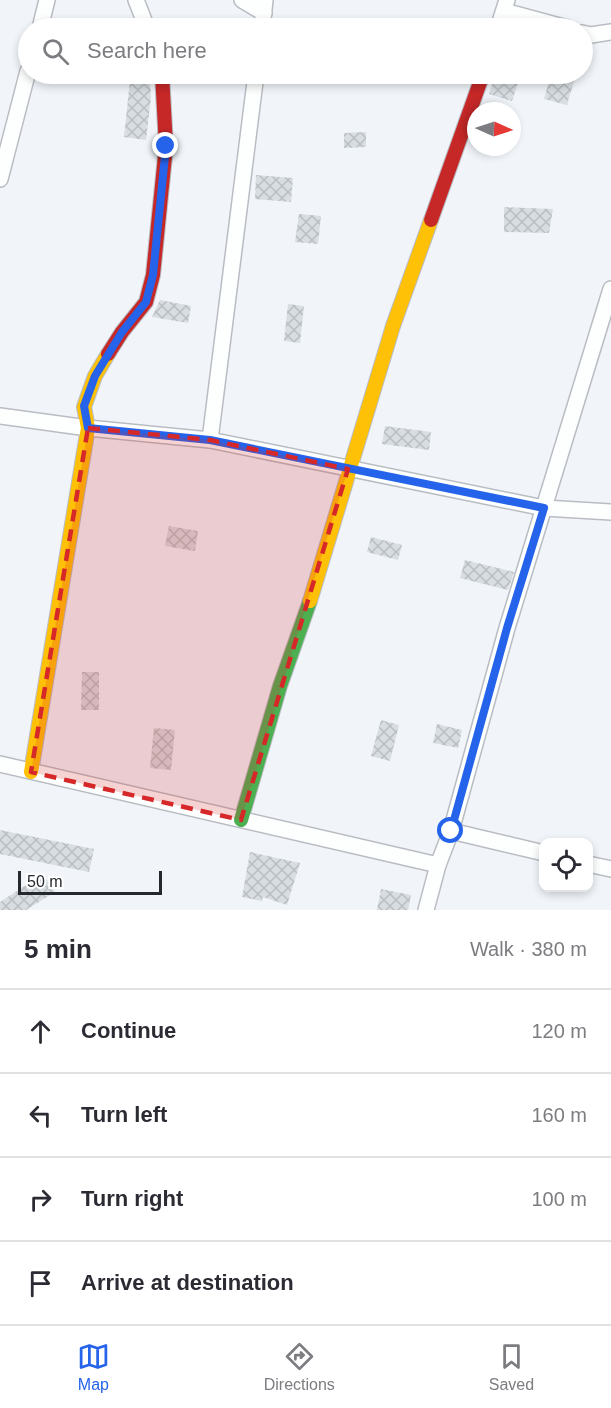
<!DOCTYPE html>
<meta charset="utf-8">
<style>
body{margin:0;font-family:Arial,sans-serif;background:#f2f2f3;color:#2b2b33}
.controls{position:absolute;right:18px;bottom:18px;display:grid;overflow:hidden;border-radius:12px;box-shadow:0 3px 9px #0003}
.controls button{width:54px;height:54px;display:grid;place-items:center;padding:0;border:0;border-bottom:2px solid #e1e1e2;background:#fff;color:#2b2b33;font:30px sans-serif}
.compass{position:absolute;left:467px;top:102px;width:54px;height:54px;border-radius:50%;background:#fff;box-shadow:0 3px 9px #0003;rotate:93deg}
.scale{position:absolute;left:18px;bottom:15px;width:144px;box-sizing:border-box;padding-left:6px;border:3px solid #25292f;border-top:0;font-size:16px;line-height:21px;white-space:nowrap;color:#25292f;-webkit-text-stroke:4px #fff;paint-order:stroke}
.stop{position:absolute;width:18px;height:18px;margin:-14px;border:4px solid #2563eb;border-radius:50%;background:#fff}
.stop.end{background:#2563eb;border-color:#fff;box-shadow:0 2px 6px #0008}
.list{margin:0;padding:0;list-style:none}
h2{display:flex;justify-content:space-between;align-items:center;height:78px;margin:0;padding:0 24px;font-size:26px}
h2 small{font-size:20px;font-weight:400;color:#7c7c81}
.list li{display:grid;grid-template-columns:39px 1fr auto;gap:18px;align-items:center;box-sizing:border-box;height:84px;padding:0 24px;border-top:2px solid #e1e1e2}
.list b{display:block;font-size:22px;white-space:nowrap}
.list em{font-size:20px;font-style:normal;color:#7c7c81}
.icon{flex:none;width:33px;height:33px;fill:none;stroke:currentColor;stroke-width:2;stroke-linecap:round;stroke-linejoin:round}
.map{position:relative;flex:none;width:611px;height:910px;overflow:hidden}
.search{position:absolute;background:#fff;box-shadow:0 3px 9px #0003;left:18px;right:18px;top:18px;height:66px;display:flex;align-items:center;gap:15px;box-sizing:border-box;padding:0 21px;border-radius:33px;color:#7c7c81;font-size:22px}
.sheet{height:414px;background:#fff}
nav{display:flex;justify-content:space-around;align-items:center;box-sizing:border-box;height:84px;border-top:2px solid #e1e1e2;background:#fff;font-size:16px;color:#7c7c81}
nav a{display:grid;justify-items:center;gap:3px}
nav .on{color:#2563eb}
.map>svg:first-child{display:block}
.building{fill:url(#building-cross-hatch)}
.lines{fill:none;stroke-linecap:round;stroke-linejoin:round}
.street-casing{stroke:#b9bdc3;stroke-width:18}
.fast-casing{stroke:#b9bdc3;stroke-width:16}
.slow-casing{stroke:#b9bdc3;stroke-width:16}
.jam-casing{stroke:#b9bdc3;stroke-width:16}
.street{stroke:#fdfefe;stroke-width:15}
.fast{stroke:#4caf50;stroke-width:14}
.slow{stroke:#ffc107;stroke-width:14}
.jam{stroke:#c62828;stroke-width:14}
.route{stroke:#2563eb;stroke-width:8}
.marked{fill:#d62828;fill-opacity:0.2;stroke:#d62828;stroke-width:4.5;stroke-dasharray:12 8;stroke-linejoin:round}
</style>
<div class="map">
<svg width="611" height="910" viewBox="0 0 611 910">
<defs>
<pattern id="building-cross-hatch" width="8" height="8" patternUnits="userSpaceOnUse" patternTransform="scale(1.5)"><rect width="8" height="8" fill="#d7dde1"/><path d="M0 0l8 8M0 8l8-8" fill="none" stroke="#b8bec1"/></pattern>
</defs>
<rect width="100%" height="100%" fill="#f1f5fa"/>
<!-- building -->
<g class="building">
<polygon points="495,74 521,74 512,101 489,94"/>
<polygon points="551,74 576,74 567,105 544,99"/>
<polygon points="130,80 150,82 151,97 146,140 124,137"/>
<polygon points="366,132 366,147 344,148 344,133"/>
<polygon points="256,175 293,178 291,202 255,199"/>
<polygon points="504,207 553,209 549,233 504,232"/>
<polygon points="299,214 321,216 318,244 295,242"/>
<polygon points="160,300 191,306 188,323 152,317"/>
<polygon points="288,304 304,306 300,343 284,341"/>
<polygon points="385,426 431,432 429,450 382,444"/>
<polygon points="169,526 198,531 195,551 165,546"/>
<polygon points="371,537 402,545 398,560 367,552"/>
<polygon points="465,560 514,572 508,590 460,578"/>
<polygon points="82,672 99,672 99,710 81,710"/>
<polygon points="381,720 399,725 390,761 371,756"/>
<polygon points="437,724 462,730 458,748 433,743"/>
<polygon points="154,728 175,730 171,770 150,768"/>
<polygon points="0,830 94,849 89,872 0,854"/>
<polygon points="250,852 300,863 287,905 263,897 262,901 242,897"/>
<polygon points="43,874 55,892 26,910 0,910 0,902"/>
<polygon points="381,889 411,895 408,910 377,910"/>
</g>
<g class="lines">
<defs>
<g id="street">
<polyline points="136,0 147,28"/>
<polyline points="242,0 264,13"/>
<polyline points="504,11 567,28"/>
<polyline points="40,28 47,0"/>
<polyline points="262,28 265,0"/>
<polyline points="498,28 507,0"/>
<polyline points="582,33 591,35 611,32"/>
<polyline points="0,179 28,71"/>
<polyline points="0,416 88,428 210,440 544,508 611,512"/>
<polyline points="210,440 256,74"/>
<polyline points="0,764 438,865"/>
<polyline points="451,831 544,853"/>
<polyline points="588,864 611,869"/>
<polyline points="426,910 438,865 451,831 507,628 611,289"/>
</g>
<polyline id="fast" points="241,820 280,686 310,601"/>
<g id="slow">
<polyline points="310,601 393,326 431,220"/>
<polyline points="31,772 88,428 84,407 95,376 108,354"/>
</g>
<g id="jam">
<polyline points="431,220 483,74"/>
<polyline points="108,354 122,332 146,302 153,275 166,146 162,74"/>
</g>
</defs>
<!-- street casing -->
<use href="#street" class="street-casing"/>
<!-- fast casing -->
<use href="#fast" class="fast-casing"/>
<!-- slow casing -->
<use href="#slow" class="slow-casing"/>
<!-- jam casing -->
<use href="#jam" class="jam-casing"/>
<!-- street -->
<use href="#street" class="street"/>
<!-- fast -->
<use href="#fast" class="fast"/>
<!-- slow -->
<use href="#slow" class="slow"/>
<!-- jam -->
<use href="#jam" class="jam"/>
</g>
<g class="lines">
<!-- route -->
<polyline class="route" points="166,146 153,275 146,302 122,332 95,376 84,406 88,428 210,440 544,508 507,628 451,831"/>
</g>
<!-- marked area -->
<path class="marked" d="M88,428L210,440L348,469L241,820L31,772Z"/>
</svg>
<div class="controls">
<button><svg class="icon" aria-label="locate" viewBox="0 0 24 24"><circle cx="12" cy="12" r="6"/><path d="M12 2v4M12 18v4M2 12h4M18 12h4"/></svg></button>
</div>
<svg class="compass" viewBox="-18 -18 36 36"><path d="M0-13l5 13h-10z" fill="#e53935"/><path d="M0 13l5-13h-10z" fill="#7c7c81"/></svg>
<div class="scale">50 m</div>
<div class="stop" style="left:451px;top:831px"></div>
<div class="stop end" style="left:166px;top:146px"></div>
<div class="search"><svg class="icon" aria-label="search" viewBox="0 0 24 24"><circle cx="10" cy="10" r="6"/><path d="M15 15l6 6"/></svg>Search here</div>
</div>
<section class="sheet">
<h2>5 min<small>Walk · 380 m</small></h2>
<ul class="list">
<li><svg class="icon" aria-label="ahead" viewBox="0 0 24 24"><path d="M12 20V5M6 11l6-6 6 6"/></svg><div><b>Continue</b></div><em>120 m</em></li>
<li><svg class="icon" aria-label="left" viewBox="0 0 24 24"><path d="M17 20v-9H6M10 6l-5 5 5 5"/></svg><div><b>Turn left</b></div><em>160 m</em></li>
<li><svg class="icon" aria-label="right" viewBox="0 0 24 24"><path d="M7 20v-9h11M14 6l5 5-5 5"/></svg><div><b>Turn right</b></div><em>100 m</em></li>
<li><svg class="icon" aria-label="arrive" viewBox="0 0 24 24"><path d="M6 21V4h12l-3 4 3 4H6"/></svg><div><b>Arrive at destination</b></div></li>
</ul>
</section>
<nav>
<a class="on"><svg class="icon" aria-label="map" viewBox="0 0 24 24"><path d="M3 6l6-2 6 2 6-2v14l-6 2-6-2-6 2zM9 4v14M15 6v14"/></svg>Map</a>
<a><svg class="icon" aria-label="directions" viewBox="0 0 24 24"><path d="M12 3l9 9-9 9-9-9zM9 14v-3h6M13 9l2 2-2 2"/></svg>Directions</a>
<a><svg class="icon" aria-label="saved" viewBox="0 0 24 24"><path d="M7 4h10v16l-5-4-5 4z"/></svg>Saved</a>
</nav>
